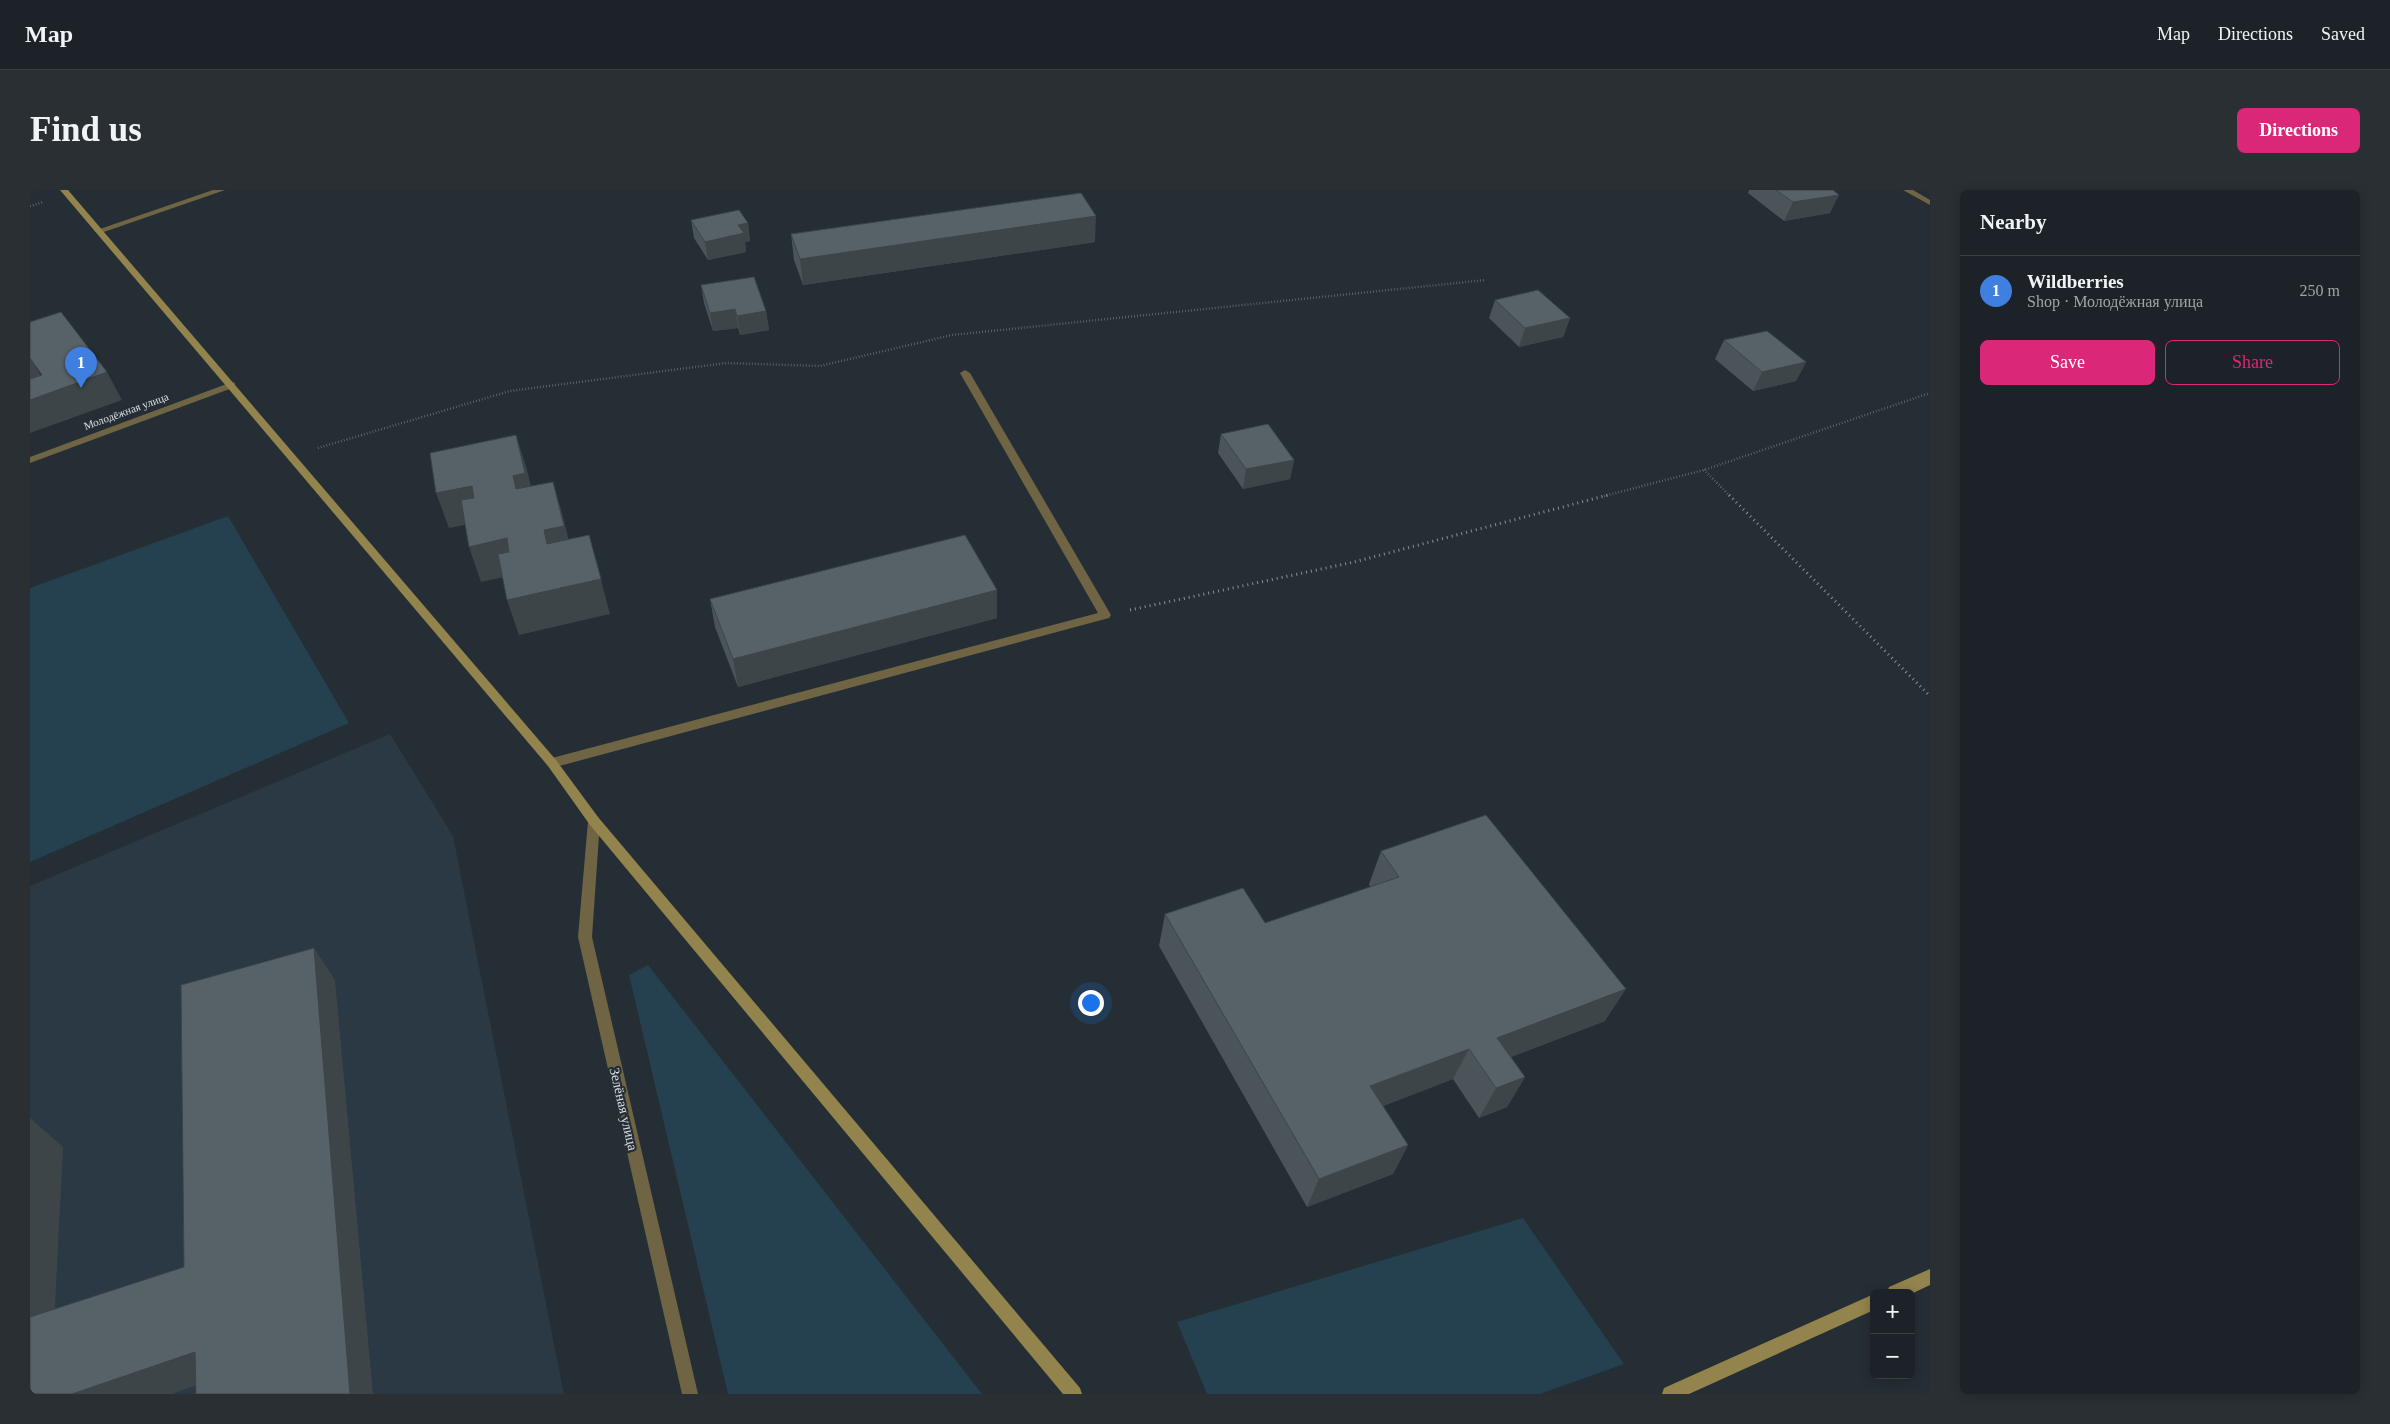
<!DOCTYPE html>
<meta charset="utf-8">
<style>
body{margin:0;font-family:"Times New Roman",serif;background:#292f33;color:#f1f3f6}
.controls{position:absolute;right:15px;bottom:15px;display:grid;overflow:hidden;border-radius:8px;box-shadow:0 2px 12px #0003}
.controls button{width:45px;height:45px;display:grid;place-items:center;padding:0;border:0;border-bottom:1px solid #3a3f44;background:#1c2227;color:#f1f3f6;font:25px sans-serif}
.you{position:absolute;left:1060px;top:812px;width:18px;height:18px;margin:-12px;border:4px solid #fff;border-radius:50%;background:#1a73e8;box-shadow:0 0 0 8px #1a73e833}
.badge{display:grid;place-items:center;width:32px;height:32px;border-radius:50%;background:#db2777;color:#fff;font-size:16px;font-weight:700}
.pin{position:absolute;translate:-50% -41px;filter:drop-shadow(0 1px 2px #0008)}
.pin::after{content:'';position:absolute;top:26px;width:18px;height:15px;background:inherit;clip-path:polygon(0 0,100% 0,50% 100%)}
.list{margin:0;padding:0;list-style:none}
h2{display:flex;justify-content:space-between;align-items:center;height:65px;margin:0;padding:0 20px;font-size:21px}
h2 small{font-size:16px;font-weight:400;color:#a0a4a7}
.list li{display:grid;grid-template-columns:32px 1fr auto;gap:15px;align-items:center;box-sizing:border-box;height:70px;padding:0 20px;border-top:1px solid #3a3f44}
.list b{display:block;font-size:19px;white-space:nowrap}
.list p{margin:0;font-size:16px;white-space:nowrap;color:#a0a4a7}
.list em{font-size:16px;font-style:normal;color:#a0a4a7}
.actions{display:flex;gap:10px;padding:15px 20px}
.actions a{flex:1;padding:11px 0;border:1px solid #db2777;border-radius:8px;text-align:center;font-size:18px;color:#db2777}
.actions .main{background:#db2777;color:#fff}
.map{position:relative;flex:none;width:1900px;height:1204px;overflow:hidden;border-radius:8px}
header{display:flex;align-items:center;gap:30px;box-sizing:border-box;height:70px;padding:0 25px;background:#1c2227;border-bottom:1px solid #3a3f44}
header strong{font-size:24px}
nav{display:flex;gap:28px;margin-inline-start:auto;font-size:18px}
.intro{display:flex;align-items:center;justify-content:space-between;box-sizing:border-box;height:120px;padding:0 30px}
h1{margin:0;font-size:35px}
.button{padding:12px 22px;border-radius:8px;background:#db2777;color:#fff;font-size:18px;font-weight:700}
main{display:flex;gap:30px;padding:0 30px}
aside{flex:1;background:#1c2227;border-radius:8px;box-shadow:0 2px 12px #0003}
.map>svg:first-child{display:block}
.built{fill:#2a3943}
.green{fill:#25404e}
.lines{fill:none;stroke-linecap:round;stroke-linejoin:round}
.path-far1{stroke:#899095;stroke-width:2.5;stroke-dasharray:0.5 2.5;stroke-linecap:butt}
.path{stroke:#899095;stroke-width:3;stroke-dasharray:1 4;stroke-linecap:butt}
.service{fill:#6f6443;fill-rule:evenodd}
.minor{fill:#6f6443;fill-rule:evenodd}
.secondary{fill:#93834c;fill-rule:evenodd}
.wall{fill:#4b5459}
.shaded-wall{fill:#3d4549}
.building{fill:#576268;stroke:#3d4549}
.labels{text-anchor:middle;stroke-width:4.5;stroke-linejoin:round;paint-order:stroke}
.far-street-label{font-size:11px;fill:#dae0e4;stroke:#252e34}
.street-label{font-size:14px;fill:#dae0e4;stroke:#252e34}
</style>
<header>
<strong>Map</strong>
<nav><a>Map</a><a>Directions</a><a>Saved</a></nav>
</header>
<div class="intro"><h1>Find us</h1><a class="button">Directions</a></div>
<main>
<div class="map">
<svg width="1900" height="1204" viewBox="0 0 1900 1204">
<rect width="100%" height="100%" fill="#252e34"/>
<!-- built -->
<polygon class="built" points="360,544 423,646 534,1204 0,1204 0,696"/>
<!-- green -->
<g class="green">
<polygon points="198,326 319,533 0,672 0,398"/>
<polygon points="618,775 952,1204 698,1204 599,785"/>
<polygon points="1493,1028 1594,1174 1510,1204 1177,1204 1147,1132"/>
</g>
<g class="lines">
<!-- path-far1 -->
<g class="path-far1">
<polyline points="0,16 14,12"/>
<polyline points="288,258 480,201 696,173 790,176 922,145 1456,90"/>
<polyline points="1674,280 1700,306"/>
<polyline points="1574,306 1674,280 1900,203"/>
</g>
<!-- path -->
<g class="path">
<polyline points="1699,305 1900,506"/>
<polyline points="1100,420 1324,372 1578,305"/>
</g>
<!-- service -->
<g class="service">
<polygon points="1873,0 1883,0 1900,10 1900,15"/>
<polygon points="935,180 940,183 1081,425 1079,428 522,578 518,576 516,573 522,568 1068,423 930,183"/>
</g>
<!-- minor -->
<g class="minor">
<polygon points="183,0 195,0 71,43 64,41"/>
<polygon points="202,192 205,193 205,197 0,273 0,267"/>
<polygon points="564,626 568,627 570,631 562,747 668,1204 652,1204 548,747 558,631 560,627"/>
</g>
<!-- secondary -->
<g class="secondary">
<polygon points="30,0 38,0 526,570 568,627 1050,1198 1052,1204 1033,1204 560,635 518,576"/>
<polygon points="1900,1079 1900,1095 1881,1104 1857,1103 1859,1097"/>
<polygon points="1844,1104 1844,1120 1659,1204 1632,1204 1634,1198"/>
</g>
</g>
<!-- wall -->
<g class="wall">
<polygon points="1719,0 1803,0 1800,23 1754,31 1718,3"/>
<polygon points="661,30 718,33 720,51 715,52 716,62 678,70 664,48"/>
<polygon points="761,44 1065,52 773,95 764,70"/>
<polygon points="671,95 736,121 739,140 710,145 708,138 683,141 674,113"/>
<polygon points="1465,110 1540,128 1533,147 1489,157 1459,128"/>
<polygon points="1694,150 1776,172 1766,191 1723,201 1685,169"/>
<polygon points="1191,244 1264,270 1260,289 1213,299 1188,263"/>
<polygon points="680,409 967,428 708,497 685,437"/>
<polygon points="1351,661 1575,831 1481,867 1495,887 1477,917 1449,928 1423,889 1353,916 1378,955 1363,984 1277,1017 1129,756 1135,724 1235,733 1340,697 1339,694"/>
</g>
<!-- shaded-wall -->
<g class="shaded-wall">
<polygon points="1809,5 1800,23 1754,31 1763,12"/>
<polygon points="1066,26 1065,52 773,95 770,69"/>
<polygon points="718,33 720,51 715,52 716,62 678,70 675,52 708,35"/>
<polygon points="705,119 708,138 683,141 680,123"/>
<polygon points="736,121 739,140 710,145 707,126"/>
<polygon points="1540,128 1533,147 1489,157 1495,138"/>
<polygon points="0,168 17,195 0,200"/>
<polygon points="1776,172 1766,191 1723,201 1732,182"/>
<polygon points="77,182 92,210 0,243 0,210"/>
<polygon points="486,245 497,280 506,318 486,299 483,286"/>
<polygon points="1264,270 1260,289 1213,299 1216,279"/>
<polygon points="523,292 533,327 544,371 517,354 514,340"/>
<polygon points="442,296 454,331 419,338 406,303"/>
<polygon points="559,345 580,424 489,445 477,410"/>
<polygon points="477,348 488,384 451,392 439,357"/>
<polygon points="967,400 967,428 708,497 703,469"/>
<polygon points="284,758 305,790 343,1204 320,1204"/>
<polygon points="1596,799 1575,831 1452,878 1467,848"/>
<polygon points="1439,859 1423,889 1327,926 1340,896"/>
<polygon points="1495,887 1477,917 1449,928 1466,898"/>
<polygon points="0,928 33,957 23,1155 0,1140"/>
<polygon points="1378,955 1363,984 1277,1017 1289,989"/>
<polygon points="165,1162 195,1185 142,1204 42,1204"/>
</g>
<!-- building -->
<g class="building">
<polygon points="1746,0 1803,0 1809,5 1763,12"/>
<polygon points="1051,3 1066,26 770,69 761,44"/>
<polygon points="709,20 718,33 708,35 714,43 675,52 661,30"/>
<polygon points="724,87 736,121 707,126 705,119 680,123 671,95"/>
<polygon points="1508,100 1540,128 1495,138 1465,110"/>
<polygon points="31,122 77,182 0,210 0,189 12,185 0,168 0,132"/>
<polygon points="1737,141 1776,172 1732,182 1694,150"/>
<polygon points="1238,234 1264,270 1216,279 1191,244"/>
<polygon points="486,245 495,283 483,286 486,299 523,292 534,336 514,340 517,354 559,345 571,389 477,410 468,364 479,362 477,348 439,357 431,310 444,308 442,296 406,303 400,263"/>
<polygon points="935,345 967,400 703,469 680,409"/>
<polygon points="1456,625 1596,799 1467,848 1495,887 1466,898 1439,859 1340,896 1378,955 1289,989 1135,724 1213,698 1235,733 1369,687 1351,661"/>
<polygon points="284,758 320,1204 166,1204 165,1162 42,1204 0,1204 0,1127 154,1077 151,795"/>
</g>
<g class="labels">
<!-- far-street labels -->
<g class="far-street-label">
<text transform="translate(96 221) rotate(-20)" y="4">Молодёжная улица</text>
</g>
<!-- street labels -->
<g class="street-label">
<text transform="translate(594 919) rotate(77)" y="5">Зелёная улица</text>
</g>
</g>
</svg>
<div class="controls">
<button>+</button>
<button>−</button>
</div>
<div class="you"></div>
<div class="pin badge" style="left:51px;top:198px;background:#3f7fe0">1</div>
</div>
<aside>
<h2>Nearby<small></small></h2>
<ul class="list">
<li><span class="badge" style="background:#3f7fe0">1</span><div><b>Wildberries</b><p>Shop · Молодёжная улица</p></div><em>250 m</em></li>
</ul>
<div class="actions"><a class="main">Save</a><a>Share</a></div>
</aside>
</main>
